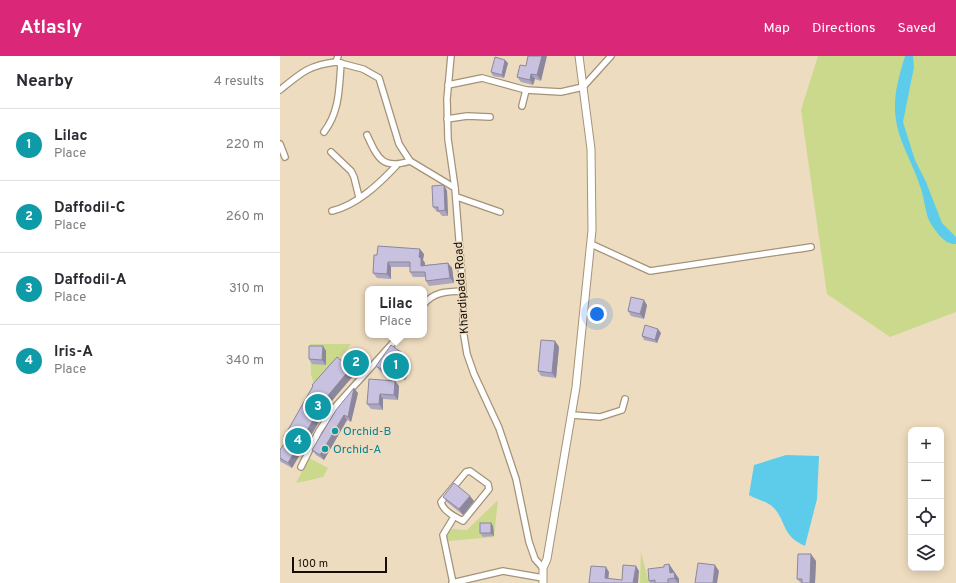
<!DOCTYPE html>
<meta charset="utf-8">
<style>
body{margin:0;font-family:Overpass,sans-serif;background:#f2f2f3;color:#2b2b33}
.controls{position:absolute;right:12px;bottom:12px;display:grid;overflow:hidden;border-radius:8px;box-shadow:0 2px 10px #0003}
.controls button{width:36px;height:36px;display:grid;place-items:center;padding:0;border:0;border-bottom:1px solid #e1e1e2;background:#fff;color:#2b2b33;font:20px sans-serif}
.scale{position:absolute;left:12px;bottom:10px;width:95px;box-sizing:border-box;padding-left:4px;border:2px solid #150f06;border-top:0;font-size:11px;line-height:14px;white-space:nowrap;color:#150f06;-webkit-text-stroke:3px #eedcc0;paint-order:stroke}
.you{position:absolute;left:317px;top:258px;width:14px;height:14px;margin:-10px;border:3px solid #fff;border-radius:50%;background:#1a73e8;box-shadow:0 0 0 6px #1a73e833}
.badge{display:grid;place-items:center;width:26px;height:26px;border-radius:50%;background:#db2777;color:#fff;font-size:13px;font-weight:700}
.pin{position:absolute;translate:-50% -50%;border:2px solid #fff;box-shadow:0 1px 4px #0006}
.popup{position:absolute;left:85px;top:230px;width:62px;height:52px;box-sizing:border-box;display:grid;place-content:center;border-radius:8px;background:#fff;filter:drop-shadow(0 1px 3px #0005);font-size:13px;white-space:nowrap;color:#7c7c81}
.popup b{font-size:15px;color:#2b2b33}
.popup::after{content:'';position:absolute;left:50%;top:100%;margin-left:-8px;border:8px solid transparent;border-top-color:#fff}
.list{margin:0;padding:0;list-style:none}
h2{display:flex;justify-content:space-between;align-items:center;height:52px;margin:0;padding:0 16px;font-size:17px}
h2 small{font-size:13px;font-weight:400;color:#7c7c81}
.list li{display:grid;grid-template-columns:26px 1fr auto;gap:12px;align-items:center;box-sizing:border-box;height:72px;padding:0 16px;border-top:1px solid #e1e1e2}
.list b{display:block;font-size:15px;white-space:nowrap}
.list p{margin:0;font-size:13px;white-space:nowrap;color:#7c7c81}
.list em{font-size:13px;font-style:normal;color:#7c7c81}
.icon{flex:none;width:22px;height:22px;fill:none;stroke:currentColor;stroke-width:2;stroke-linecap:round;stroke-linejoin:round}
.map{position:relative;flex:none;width:676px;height:527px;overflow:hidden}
header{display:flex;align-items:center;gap:24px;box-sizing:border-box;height:56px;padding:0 20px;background:#db2777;color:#fff}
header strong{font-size:19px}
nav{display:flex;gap:22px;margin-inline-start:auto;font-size:14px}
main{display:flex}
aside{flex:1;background:#fff}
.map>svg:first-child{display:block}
.green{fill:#cad98c}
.water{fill:#5dccea}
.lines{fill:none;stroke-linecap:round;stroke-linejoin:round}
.minor-casing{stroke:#a49378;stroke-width:8}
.tertiary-casing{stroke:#a49378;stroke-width:9}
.minor{stroke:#fff;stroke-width:5.5}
.tertiary{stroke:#fff;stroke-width:7}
.wall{fill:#aca6c0}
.shaded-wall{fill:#8c879c}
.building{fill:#c8c1df;stroke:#8c879c}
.culture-dot{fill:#0f9aa8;stroke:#eedcc0;stroke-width:1.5}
.labels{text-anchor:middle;stroke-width:3;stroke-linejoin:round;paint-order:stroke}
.street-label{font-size:12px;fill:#150f06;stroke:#eedcc0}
.culture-label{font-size:12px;fill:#0d838f;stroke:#eedcc0;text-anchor:start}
</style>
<header>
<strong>Atlasly</strong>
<nav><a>Map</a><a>Directions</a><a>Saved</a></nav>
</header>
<main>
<aside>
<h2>Nearby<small>4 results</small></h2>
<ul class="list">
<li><span class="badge" style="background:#0f9aa8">1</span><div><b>Lilac</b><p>Place</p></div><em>220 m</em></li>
<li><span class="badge" style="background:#0f9aa8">2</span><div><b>Daffodil-C</b><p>Place</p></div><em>260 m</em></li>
<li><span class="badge" style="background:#0f9aa8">3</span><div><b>Daffodil-A</b><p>Place</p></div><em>310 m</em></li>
<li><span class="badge" style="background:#0f9aa8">4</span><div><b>Iris-A</b><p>Place</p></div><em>340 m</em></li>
</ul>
</aside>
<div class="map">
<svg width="676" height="527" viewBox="0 0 676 527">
<rect width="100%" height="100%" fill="#eedcc0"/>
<!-- green -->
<g class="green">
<polygon points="538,0 676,0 676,256 610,281 547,238 521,54"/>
<polygon points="30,288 71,288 35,331 31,319"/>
<polygon points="29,402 48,412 43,421 16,427"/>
<polygon points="218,444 214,481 169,485 163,481 172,473 187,474"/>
<polygon points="361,496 369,527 360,527"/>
</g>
<!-- water -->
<g class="water">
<path d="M625,0H633L634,11L623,66L635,104L646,126L662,167L676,181V188C665,189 657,177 651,168C645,159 645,144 641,133C633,106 616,83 615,54C614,36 620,17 625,0Z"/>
<path d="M506,399L539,400L537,443L525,490C502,480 507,467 494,452C487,445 477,444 469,439L474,409Z"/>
</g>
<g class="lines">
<defs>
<g id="minor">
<polyline points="58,0 56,6 83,13 99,22 119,88 130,105 175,132 183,235 183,274 187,298 194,318 219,372 236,423 249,486 255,503 263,512"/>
<polyline points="171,0 167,43 168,83 175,132"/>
<polyline points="168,29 202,22 246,34"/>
<path d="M0,34C21,17 29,9 56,6"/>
<polyline points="242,50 246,34 281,36 303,31 331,0"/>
<polyline points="167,63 187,60 210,61"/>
<path d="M44,76C60,55 59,32 61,7"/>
<path d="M87,79C98,103 103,114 130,105"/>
<polyline points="0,88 5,101"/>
<polyline points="51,96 71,115 74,121 79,141"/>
<polyline points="177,141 220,156"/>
<path d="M52,155C77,149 99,128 116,110"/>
<polyline points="311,188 370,215 531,191 519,193"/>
<path d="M144,248C155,235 167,236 183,235"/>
<polyline points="292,359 320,361 342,354 345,343"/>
<polyline points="21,411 39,375 55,351 120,279"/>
<path d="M190,415L208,428L209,433L183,465C175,461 163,455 161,446L186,416Z"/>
<polyline points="172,527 223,515 263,522"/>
<polyline points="173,527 163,479 174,461"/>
</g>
<polyline id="tertiary" points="263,527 263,512 267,503 296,331 312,174 311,93 299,0"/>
</defs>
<!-- minor casing -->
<use href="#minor" class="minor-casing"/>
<!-- tertiary casing -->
<use href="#tertiary" class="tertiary-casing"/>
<!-- minor -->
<use href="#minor" class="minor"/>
<!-- tertiary -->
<use href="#tertiary" class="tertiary"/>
</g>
<!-- wall -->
<g class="wall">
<polygon points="248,0 261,25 255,23 253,29 241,26 237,21 246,10"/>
<polygon points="228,7 224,22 213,20 211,16"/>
<polygon points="164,129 167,135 168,160 162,160 159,156 157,156 153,151"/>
<polygon points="144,198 143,204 145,207 145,209 168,207 172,212 174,227 149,230 146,225 145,221 133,221 130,216 130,211 111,211 111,223 97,222 93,217 94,199"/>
<polygon points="367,249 364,263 351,260 348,255"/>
<polygon points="381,277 377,287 364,284 362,280"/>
<polygon points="275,285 279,291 276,322 261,320 258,315"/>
<polygon points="43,290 46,295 46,309 32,308 29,303"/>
<polygon points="121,296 126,303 124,305 128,311 125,316 128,319 125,324 108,316 106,320 101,316 96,310"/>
<polygon points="84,307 50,347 12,412 1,406 0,405 0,394 6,384 4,381 33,331 32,329"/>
<polygon points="115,325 119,330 118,344 103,343 103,354 91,353 87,348"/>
<polygon points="78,337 71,366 67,364 44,404 36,399 32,394"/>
<polygon points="163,441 194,445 183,459 167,446"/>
<polygon points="211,467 213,470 214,480 203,481 200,477"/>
<polygon points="536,505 535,527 521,527 517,523"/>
<polygon points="389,508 399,523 399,527 370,527 369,525"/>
</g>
<!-- shaded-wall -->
<g class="shaded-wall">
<polygon points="262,0 267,0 261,25 257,19"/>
<polygon points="225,4 228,7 224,22 222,19"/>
<polygon points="251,18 255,23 253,29 250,24"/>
<polygon points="164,129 167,135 168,160 165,154"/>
<polygon points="140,193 144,198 143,204 145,207 145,215 141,210 139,201"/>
<polygon points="108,206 111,211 111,223 107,218"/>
<polygon points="168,207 172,212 174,227 170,222"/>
<polygon points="364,244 367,249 364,263 360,258"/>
<polygon points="378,273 381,277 377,287 375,284"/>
<polygon points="275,285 279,291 276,322 272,317"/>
<polygon points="43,290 46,295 46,309 42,304"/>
<polygon points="121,296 126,303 124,305 128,311 125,316 128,319 125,324 120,317 118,301"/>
<polygon points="80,301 84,307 50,347 12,412 8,407 46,342"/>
<polygon points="104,309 108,316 106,320 101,313"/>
<polygon points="115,325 119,330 118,344 114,339"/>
<polygon points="74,332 78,337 71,366 68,361"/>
<polygon points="100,338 103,343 103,354 99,348"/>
<polygon points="64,359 67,364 44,404 40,399"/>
<polygon points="190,440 194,445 183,459 179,453"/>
<polygon points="211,467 213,470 214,480 211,477"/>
<polygon points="531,498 536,505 535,527 530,527"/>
<polygon points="389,508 399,523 399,527 398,527 390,517"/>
<polygon points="435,509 439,515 437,527 433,527"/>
<polygon points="356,510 359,515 358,527 353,527"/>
<polygon points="326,511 329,516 328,527 325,522"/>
</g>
<!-- building -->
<g class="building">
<polygon points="248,0 262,0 257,19 251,18 250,24 237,21 240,9 246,10"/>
<polygon points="215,1 225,4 222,19 211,16"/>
<polygon points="164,129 165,154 158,155 158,151 153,151 152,130"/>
<polygon points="98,190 140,193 139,201 141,202 141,210 168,207 170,222 146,225 145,216 130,216 130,206 108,206 107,218 93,217 94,199 97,199"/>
<polygon points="351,241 364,244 360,258 348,255"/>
<polygon points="365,269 378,273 375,284 362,280"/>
<polygon points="261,284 275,285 272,317 258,315"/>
<polygon points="111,289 121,296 118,301 123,304 119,310 123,313 120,317 104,309 101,313 96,310"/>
<polygon points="29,290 43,290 42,304 29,303"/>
<polygon points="72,294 80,301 46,342 8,407 0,402 0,394 7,383 4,381 33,330 32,329 57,301 62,305"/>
<polygon points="89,323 115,325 114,339 100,338 99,348 87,348"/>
<polygon points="74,332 68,361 64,359 40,399 32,394 56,354"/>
<polygon points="174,427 190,440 179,453 163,441"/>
<rect x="200" y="467" width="11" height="10"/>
<polygon points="518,498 531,498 530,527 522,527 522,523 517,523"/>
<polygon points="418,507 435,509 433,527 415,527"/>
<polygon points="389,508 390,517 394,516 395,522 388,523 388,527 375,527 375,524 369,525 368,513 384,511 384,509"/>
<polygon points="343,509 356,510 353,527 309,527 311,510 326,511 325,522 342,524"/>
</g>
<!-- markers -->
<g class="culture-dot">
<circle cx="55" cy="375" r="4"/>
<circle cx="45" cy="393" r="4"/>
</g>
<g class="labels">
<!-- street labels -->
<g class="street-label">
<text transform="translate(181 232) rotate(-94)" y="4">Khardipada Road</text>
</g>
<!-- culture labels -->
<g class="culture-label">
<text x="63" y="379">Orchid-B</text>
<text x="53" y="397">Orchid-A</text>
</g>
</g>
</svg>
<div class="controls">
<button>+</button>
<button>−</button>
<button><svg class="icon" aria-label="locate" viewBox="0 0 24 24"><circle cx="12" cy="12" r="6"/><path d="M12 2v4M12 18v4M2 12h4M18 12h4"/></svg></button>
<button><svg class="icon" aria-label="layers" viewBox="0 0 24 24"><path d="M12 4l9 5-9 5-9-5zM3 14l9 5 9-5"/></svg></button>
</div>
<div class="scale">100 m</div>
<div class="you"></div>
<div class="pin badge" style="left:116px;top:310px;background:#0f9aa8">1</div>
<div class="popup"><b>Lilac</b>Place</div>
<div class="pin badge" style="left:76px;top:307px;background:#0f9aa8">2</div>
<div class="pin badge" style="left:38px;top:351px;background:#0f9aa8">3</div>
<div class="pin badge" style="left:18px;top:385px;background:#0f9aa8">4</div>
</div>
</main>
